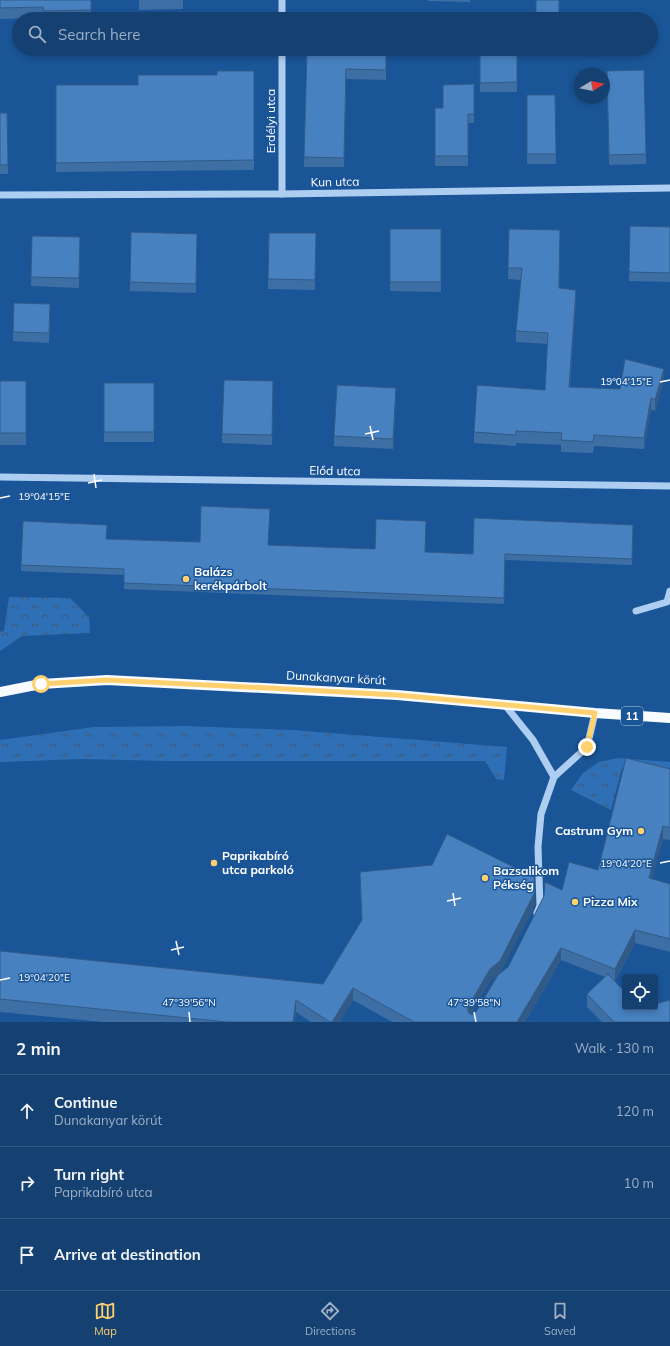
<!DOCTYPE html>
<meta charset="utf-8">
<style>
body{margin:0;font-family:Mulish,sans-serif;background:#1d4777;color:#f1f3f6}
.controls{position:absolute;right:12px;bottom:12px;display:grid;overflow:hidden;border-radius:4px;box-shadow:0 2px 6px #0003}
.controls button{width:36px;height:36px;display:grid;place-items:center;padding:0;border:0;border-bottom:1px solid #335984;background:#144072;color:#f1f3f6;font:20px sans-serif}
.compass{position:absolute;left:574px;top:68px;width:36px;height:36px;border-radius:50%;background:#144072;box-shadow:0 2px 6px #0003;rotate:80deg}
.stop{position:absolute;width:12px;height:12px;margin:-9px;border:3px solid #ffd06e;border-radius:50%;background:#fff}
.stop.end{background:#ffd06e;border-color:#fff;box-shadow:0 1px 4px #0008}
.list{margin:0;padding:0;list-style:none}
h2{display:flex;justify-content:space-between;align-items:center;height:52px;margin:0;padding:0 16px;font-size:17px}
h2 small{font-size:13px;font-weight:400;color:#9dafc4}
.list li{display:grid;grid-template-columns:26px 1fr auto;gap:12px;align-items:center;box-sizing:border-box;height:72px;padding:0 16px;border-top:1px solid #335984}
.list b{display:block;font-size:15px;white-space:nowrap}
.list p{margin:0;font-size:13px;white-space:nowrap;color:#9dafc4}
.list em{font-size:13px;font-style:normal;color:#9dafc4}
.icon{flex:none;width:22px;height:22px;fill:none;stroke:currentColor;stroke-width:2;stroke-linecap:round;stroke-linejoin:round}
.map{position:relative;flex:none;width:670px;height:1022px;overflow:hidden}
.search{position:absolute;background:#144072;box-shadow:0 2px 6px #0003;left:12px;right:12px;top:12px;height:44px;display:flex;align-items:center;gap:10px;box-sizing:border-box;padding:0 14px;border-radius:22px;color:#9dafc4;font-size:15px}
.sheet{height:268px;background:#144072}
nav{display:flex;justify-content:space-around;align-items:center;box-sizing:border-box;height:56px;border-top:1px solid #335984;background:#144072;font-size:11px;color:#9dafc4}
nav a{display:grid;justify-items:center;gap:2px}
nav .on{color:#ffd06e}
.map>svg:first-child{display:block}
.grass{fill:url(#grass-tufts)}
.forest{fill:url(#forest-crowns)}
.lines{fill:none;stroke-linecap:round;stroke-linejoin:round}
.minor{stroke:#aecef1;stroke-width:7}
.major{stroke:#f8fbff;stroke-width:10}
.wall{fill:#3d6fa5;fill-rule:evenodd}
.shaded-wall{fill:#325a86}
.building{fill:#4781c0;stroke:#325a86}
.route{stroke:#ffd06e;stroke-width:5}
.ticks{fill:none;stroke:#fff;stroke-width:1.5}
.poi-dot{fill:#ffd06e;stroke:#1a5598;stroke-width:1.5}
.labels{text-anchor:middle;stroke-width:3;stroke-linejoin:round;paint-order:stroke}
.shield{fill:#1a5598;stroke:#bacce0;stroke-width:1}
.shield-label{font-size:11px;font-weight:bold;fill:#fff}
.street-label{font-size:12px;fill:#fff;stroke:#1a5598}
.poi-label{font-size:12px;font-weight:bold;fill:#fff;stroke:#1a5598;text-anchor:start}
.ticks-label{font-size:10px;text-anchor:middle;fill:#fff;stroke:#1a5598;stroke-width:3;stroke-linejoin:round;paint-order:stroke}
</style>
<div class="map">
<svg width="670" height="1022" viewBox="0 0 670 1022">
<defs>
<pattern id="grass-tufts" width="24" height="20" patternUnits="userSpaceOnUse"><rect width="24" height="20" fill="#2e6fb5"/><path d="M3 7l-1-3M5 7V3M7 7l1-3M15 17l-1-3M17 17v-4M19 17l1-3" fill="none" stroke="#405a76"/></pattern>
<pattern id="forest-crowns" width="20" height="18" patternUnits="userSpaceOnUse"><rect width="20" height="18" fill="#2e6fb5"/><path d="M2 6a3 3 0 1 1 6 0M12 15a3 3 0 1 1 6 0" fill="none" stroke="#405a76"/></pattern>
</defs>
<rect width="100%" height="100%" fill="#1a5598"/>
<!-- grass -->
<g class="grass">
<polygon points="184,726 292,730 507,747 504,780 496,779 485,761 169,761 82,759 0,762 0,740 94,727"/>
<polygon points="618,758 670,762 670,778 622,768 611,810 571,790 583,773 599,762"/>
</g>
<!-- forest -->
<polygon class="forest" points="9,597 70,598 89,617 90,633 22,636 0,651 0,632 4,631"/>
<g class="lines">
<!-- minor -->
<g class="minor">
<polyline points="282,19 282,0"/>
<polyline points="282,194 282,49"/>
<polyline points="0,195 282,194 670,188"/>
<polyline points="0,477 670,486"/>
<polyline points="636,611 667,602 670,591"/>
<polyline points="505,705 533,740 554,777"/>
<polyline points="537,913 540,906 538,847 541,814 554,777 587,747 595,713"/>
</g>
<!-- major -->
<polyline class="major" points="0,692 41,684 107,680 397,695 595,713 670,718"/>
</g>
<!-- wall -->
<g class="wall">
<polygon points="0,0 91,0 91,19 43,19 43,18 0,19"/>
<polygon points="139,0 183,0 183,9 139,10"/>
<polygon points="428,0 470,0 470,2 428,1"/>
<polygon points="307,49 386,49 386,80 346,79 344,167 304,167"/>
<rect x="480" y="49" width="37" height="43"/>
<polygon points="607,81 646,154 646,164 609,165"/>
<polygon points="474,84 474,123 468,123 468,166 435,166 435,108 443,108"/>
<polygon points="56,85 254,160 254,170 56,172"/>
<polygon points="527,95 555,95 556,164 527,164"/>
<polygon points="0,113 7,113 8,174 0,174"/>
<polygon points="630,226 670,227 670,282 629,281"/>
<polygon points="390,229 441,229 441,292 390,291"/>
<polygon points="509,229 559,288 576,301 570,387 620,389 664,380 655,411 651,410 644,449 594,446 593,453 561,452 561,445 516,443 516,446 474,443 474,432 545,390 548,344 516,342 516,331 521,280 508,279"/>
<polygon points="269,233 316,233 315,290 268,289"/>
<polygon points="197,234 196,293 130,291 130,282"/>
<polygon points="32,236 80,237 79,288 31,286"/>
<polygon points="50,314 49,343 13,341 13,332"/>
<rect x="0" y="381" width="26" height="64"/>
<rect x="104" y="383" width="50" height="59"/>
<polygon points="273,391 272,445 222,443 222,434"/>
<polygon points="396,397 393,449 334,446 334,436"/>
<polygon points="633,525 632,565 505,560 504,604 124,589 124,575 21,571 21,565 107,539 268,545 473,554"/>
<path d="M670,769V840L663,839L652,879L670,884V952L635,943L615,981H614L640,1008L670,1022H602L587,1007V994L605,977L561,960L525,1022H392L353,1000L340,1022H311L296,1012L295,1022H103L0,1012V951L323,984L362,921L360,884V872L535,905L500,973L508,967L562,890L598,870ZM497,976L476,1012L472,1015L471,1014L490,981Z"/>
</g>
<!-- shaded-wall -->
<g class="shaded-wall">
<polygon points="576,290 576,301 569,398 569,387"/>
<polygon points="664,369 664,380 655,411 655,400"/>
<polygon points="396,388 396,397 393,449 393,439"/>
<polygon points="651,398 651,410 644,449 644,438"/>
<polygon points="663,826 663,839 649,890 649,878"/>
<polygon points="535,892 535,905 500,974 490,981 468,1019 468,1007"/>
<polygon points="635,930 635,943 615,981 615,969"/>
<polygon points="561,948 561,960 525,1022 517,1022"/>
<polygon points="353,988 353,1000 340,1022 332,1022"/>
<polygon points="296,1000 296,1012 295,1022 293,1022"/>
</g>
<!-- building -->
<g class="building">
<polygon points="0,0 91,0 91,10 44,11 43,7 0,8"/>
<rect x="536" y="0" width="23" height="19"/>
<polygon points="307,49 386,49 386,70 346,69 344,158 304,157"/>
<polygon points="480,49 517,49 517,82 480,83"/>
<polygon points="644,70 646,154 609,155 607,71"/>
<polygon points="217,71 254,71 254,160 56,163 56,85 138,85 138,75 217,75"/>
<polygon points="474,84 474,114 468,114 468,156 435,156 435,108 443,108 443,85"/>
<polygon points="527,95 555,95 556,154 527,154"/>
<polygon points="0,113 7,113 8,165 0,165"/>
<polygon points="630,226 670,227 670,273 629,272"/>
<rect x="390" y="229" width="51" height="53"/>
<polygon points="509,229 560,230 559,288 576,290 569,387 620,389 625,359 664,369 655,400 651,398 644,438 594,435 593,442 561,440 562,433 516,431 516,435 474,432 477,385 545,390 548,333 516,331 522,268 508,268"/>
<polygon points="131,232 197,234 196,284 130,282"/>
<polygon points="269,233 316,233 315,280 268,279"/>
<polygon points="32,236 80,237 79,278 31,277"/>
<polygon points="14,303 50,304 49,333 13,332"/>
<polygon points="224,380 273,381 272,435 222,434"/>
<rect x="0" y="381" width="26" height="52"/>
<rect x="104" y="383" width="50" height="49"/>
<polygon points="337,385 396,388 393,439 334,436"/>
<polygon points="201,506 270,509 268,545 375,549 376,519 426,521 425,552 473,554 474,518 633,525 632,559 505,554 504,598 124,583 124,569 21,565 23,521 107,525 106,539 200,542"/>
<polygon points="626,758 670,769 670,828 663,826 649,878 670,884 670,939 635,930 615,969 561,948 517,1022 414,1022 353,988 332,1022 330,1022 296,1000 293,1022 227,1022 0,999 0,951 323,984 362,920 360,872 432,865 447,834 534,877 535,892 500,961 490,969 468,1007 468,1012 472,1015 476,1012 498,975 508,967 544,896 545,882 562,890 569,862 598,870"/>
<polygon points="608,974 625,992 625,1007 639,1007 640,1008 642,1007 655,1007 655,1004 670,1000 670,1022 614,1022 587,994"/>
</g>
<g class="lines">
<!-- route -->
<polyline class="route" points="41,684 107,680 268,688 397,695 595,713 587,747"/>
</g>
<!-- ticks -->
<path class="ticks" d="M660,382L670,380M370,426L373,440M365,434L379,431M94,474L96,488M88,483L102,480M0,498L10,496M660,863L670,861M453,893L455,906M447,901L461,898M176,941L179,955M171,950L184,947M0,980L10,978M189,1012L190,1022M474,1012L476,1022"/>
<!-- markers -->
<g class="poi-dot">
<circle cx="186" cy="579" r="4"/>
<circle cx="641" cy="831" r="4"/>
<circle cx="214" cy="863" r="4"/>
<circle cx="485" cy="878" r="4"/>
<circle cx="575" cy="902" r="4"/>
</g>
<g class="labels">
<!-- shield labels -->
<rect class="shield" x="621" y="707" width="22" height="18" rx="3"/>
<g class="shield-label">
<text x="632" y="720">11</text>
</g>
<!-- street labels -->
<g class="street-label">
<text transform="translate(271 121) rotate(-90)" y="4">Erdélyi utca</text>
<text transform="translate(335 182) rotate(-1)" y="4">Kun utca</text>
<text transform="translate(335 471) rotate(1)" y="4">Előd utca</text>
<text transform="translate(336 678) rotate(3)" y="4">Dunakanyar körút</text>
</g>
<!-- poi labels -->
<g class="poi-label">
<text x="194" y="576">Balázs<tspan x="194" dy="14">kerékpárbolt</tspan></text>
<text x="633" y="835" text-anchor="end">Castrum Gym</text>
<text x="222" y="860">Paprikabíró<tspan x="222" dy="14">utca parkoló</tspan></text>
<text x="493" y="875">Bazsalikom<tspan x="493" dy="14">Pékség</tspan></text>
<text x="583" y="906">Pizza Mix</text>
</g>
</g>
<g class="ticks-label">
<text x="626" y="385">19°04'15"E</text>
<text x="44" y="500">19°04'15"E</text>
<text x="626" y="867">19°04'20"E</text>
<text x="44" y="981">19°04'20"E</text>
<text x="189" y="1006">47°39'56"N</text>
<text x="474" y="1006">47°39'58"N</text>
</g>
</svg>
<div class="controls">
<button><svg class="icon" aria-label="locate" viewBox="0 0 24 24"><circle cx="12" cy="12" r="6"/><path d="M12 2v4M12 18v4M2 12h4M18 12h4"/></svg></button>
</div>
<svg class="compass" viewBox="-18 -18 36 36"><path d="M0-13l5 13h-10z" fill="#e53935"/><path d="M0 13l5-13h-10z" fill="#9dafc4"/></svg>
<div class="stop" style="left:41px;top:684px"></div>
<div class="stop end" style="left:587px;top:747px"></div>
<div class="search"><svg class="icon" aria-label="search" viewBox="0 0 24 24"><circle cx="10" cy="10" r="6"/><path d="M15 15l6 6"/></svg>Search here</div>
</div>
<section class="sheet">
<h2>2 min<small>Walk · 130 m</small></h2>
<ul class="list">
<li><svg class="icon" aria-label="ahead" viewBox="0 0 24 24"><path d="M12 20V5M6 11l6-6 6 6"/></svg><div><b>Continue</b><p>Dunakanyar körút</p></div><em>120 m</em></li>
<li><svg class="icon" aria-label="right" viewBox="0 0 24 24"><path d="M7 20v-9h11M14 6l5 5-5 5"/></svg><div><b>Turn right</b><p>Paprikabíró utca</p></div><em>10 m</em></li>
<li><svg class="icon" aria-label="arrive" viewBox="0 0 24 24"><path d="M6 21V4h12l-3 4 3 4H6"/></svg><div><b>Arrive at destination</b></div></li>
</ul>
</section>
<nav>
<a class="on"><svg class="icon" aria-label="map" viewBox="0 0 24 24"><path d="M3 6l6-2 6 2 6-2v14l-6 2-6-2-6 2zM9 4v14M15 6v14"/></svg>Map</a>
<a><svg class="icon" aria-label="directions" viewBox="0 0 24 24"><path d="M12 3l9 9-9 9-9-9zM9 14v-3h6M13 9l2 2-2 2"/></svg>Directions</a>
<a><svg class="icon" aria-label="saved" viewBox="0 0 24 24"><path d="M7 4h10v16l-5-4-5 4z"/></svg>Saved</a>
</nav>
